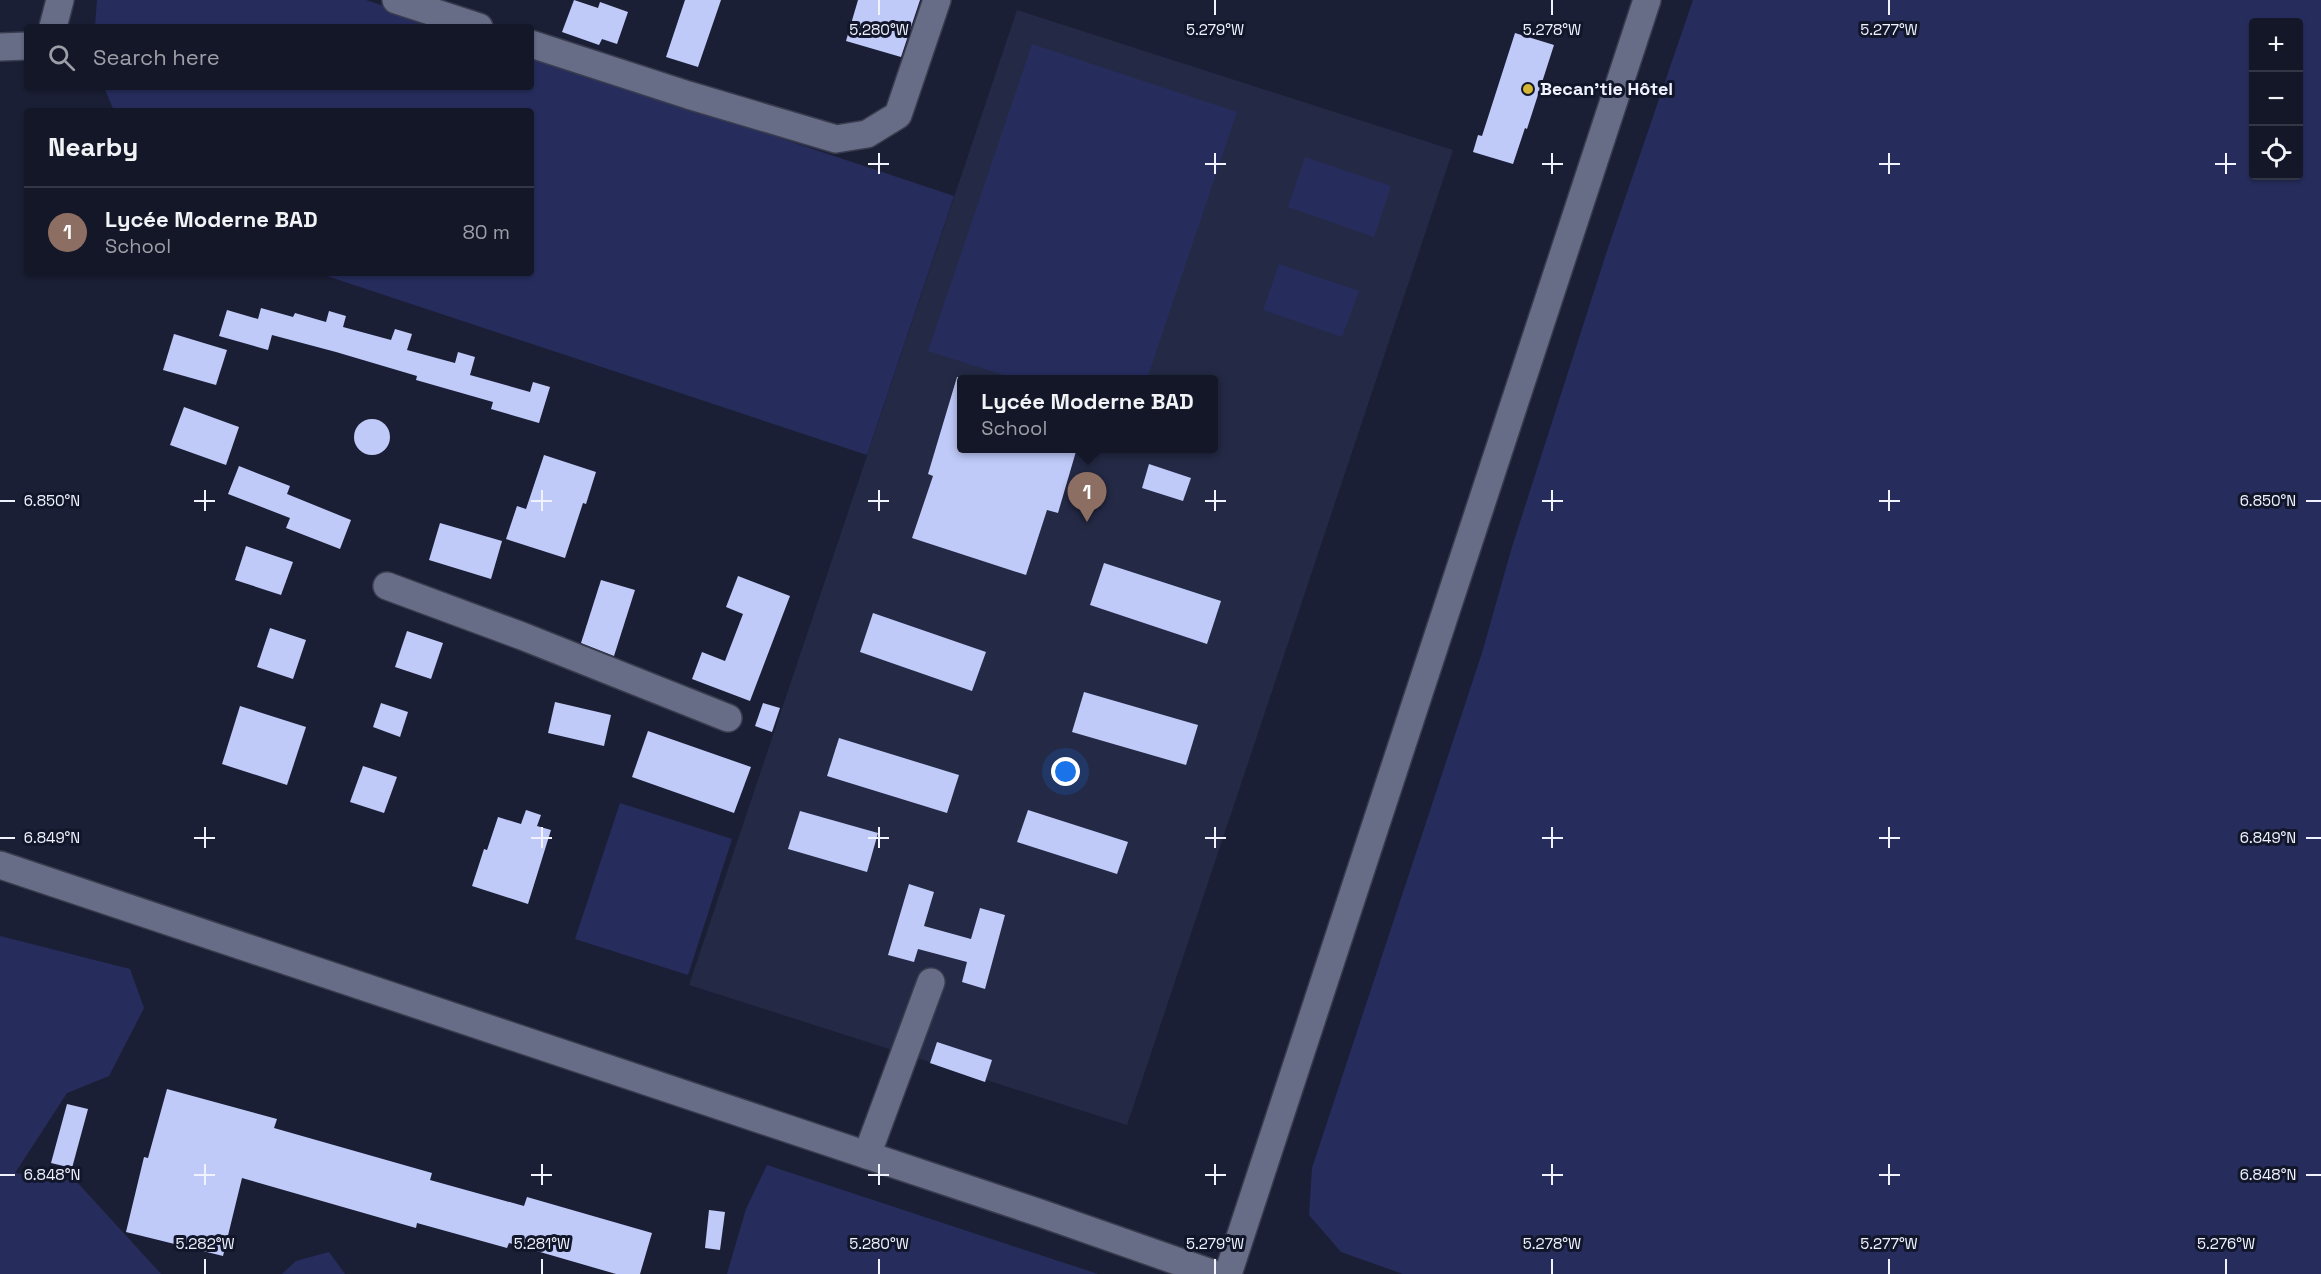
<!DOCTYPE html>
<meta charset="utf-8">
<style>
body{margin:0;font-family:"Space Grotesk",sans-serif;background:#212434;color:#f1f3f6}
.controls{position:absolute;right:18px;top:18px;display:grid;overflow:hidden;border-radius:6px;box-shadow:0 2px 4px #0004}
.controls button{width:54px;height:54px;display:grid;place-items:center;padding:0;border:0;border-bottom:2px solid #333645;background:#141728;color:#f1f3f6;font:30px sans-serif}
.you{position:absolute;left:1066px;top:772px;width:21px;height:21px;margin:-15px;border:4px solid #fff;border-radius:50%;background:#1a73e8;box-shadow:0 0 0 9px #1a73e833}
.badge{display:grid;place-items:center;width:39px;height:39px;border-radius:50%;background:#1a73e8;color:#fff;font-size:20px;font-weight:700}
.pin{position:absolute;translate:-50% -50px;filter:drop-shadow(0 2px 3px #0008)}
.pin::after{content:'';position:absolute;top:32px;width:21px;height:18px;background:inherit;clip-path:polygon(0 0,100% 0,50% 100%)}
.popup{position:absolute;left:957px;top:375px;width:261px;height:78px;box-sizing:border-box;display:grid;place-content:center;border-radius:6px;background:#141728;filter:drop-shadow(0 2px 4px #0005);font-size:20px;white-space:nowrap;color:#9d9fa8}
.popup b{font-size:22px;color:#f1f3f6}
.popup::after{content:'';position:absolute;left:50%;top:100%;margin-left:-12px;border:12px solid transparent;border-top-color:#141728}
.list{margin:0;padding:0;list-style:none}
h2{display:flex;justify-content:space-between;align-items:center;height:78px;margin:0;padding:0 24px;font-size:26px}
h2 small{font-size:20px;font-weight:400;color:#9d9fa8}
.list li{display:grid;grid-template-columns:39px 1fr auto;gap:18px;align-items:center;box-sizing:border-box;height:90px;padding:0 24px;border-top:2px solid #333645}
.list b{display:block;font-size:22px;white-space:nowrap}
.list p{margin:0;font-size:20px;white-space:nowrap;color:#9d9fa8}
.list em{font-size:20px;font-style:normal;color:#9d9fa8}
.icon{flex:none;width:33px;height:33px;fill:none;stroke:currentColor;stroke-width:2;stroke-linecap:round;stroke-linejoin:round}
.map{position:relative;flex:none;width:2321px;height:1274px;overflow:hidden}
.search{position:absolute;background:#141728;box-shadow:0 2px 4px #0004;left:24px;top:24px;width:510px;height:66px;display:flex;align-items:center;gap:15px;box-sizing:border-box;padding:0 21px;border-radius:6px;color:#9d9fa8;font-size:22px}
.panel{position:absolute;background:#141728;box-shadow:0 2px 4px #0004;left:24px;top:108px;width:510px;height:168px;border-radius:6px}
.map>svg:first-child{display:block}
.built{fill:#242945;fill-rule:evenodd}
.green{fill:#262d5d;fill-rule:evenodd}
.building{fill:#bfcaf9}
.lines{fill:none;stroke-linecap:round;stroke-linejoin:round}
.minor-casing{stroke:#393c4e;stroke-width:30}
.minor{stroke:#676d87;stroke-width:27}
.ticks{fill:none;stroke:#f0f3ff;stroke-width:2}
.poi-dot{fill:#d5b534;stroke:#12162a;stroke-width:2}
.labels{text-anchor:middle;stroke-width:6;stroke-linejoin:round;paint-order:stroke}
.poi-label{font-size:18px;font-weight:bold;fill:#f0f3ff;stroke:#12162a;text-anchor:start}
.ticks-label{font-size:15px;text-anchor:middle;fill:#f0f3ff;stroke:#12162a;stroke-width:6;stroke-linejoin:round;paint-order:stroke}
</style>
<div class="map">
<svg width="2321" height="1274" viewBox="0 0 2321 1274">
<rect width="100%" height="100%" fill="#1b1f35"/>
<!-- built -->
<path class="built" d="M1017,10L1453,150L1127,1125L689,985ZM961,380H1213V448H961Z"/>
<!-- green -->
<g class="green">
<polygon points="97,0 366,0 447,27 95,27"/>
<path d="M1693,0H2321V1274H1403L1341,1252L1309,1215L1312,1168L1482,653L1512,547L1606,254ZM2254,22H2298V176H2254Z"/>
<polygon points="1032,44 1237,112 1147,379 1016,379 928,351"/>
<polygon points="531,55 954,196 867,455 318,273 531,273 531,111 114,111 104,87 531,87"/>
<polygon points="1305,157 1391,186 1374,237 1288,207"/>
<polygon points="1279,264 1359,291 1342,337 1263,310"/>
<polygon points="620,803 732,839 688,975 575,939"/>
<polygon points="0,936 130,969 144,1008 109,1076 67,1093 15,1173 76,1181 161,1274 0,1274"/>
<polygon points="767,1165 1098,1274 727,1274 746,1209"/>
<polygon points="329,1252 345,1274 282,1274 296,1261"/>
</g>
<!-- building -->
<g class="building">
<polygon points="574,0 598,8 600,2 628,12 617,44 602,39 599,45 562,32"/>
<polygon points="685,0 721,0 698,67 666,57"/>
<polygon points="858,0 920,0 901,57 846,41"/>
<polygon points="1515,33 1554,45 1527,129 1525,128 1513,164 1473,152 1478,135 1482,136"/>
<polygon points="261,308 293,317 295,313 326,322 329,311 346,316 343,327 391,340 395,329 412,334 407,350 455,363 458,352 475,357 470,375 530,392 533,382 550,387 539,423 491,409 493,402 416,380 417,376 336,352 272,335 268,350 219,336 227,310 258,319"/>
<polygon points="174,334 227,350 216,385 163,370"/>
<polygon points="957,377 961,378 961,448 1077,448 1058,513 1047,510 1026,575 912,538 933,476 928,474"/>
<polygon points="184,407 239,427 226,465 170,445"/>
<circle cx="372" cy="437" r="18"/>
<polygon points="544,455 596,472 586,504 583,503 565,558 506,539 517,506 526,509"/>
<polygon points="1149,464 1191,478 1183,501 1142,488"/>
<polygon points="239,466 290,486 287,494 351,520 340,549 286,528 290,518 228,494"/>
<polygon points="440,523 502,541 491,579 429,560"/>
<polygon points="246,546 293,562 281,595 235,580"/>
<polygon points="1104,563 1221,601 1207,644 1090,605"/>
<polygon points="738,576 790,596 750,701 692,679 702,652 725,661 743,614 726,607"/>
<polygon points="601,580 635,590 614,656 581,643"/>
<polygon points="873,613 986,652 972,691 860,652"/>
<polygon points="270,628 306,640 293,679 257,667"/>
<polygon points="407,631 443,643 431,679 395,667"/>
<polygon points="1084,692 1198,725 1186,765 1072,732"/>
<polygon points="555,702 611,715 604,746 548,733"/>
<polygon points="381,703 408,712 400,737 373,727"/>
<polygon points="763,703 780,708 772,732 755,726"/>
<polygon points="240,706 306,727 287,785 222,764"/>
<polygon points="648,731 751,767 734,813 632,777"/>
<polygon points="839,738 959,775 947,813 827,776"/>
<polygon points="363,766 397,777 384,813 350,802"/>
<polygon points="526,810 541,815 537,826 551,830 528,904 472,886 484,849 487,850 498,817 521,824"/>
<polygon points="1028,810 1128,842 1117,874 1017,842"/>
<polygon points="800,811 878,833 867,872 788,849"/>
<polygon points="909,884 934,892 924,926 971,939 980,908 1005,915 985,989 962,982 967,962 918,949 914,962 888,955"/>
<polygon points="937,1042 992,1060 985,1082 930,1063"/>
<polygon points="167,1089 277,1119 274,1128 432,1173 430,1180 524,1206 527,1197 652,1233 640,1274 616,1274 509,1243 507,1248 417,1223 416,1228 242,1178 223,1256 126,1232 144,1157 148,1158"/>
<polygon points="67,1104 88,1109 72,1168 51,1163"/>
<polygon points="709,1210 725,1212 720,1250 705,1248"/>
</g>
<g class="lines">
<defs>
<g id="minor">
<polyline points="396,0 479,27"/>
<polyline points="53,27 60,0"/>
<polyline points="531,44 688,95 836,139 867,134 898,115 937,0"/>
<polyline points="0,47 27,46"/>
<polyline points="387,586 522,636 728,718"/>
<polyline points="0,865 1043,1214 1214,1274"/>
<polyline points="867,1155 931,982"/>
<polyline points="1228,1274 1647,0"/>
</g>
</defs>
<!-- minor casing -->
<use href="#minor" class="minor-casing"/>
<!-- minor -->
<use href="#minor" class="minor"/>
</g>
<!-- ticks -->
<path class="ticks" d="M879,0V15M1215,0V15M1552,0V15M1889,0V15M879,153V174M1215,153V174M1552,153V174M1889,153V174M2226,153V174M868,164H889M1205,164H1226M1542,164H1563M1879,164H1900M2215,164H2236M205,490V511M542,490V511M879,490V511M1215,490V511M1552,490V511M1889,490V511M0,501H15M194,501H215M531,501H552M868,501H889M1205,501H1226M1542,501H1563M1879,501H1900M2306,501H2321M205,827V848M542,827V848M879,827V848M1215,827V848M1552,827V848M1889,827V848M0,838H15M194,838H215M531,838H552M868,838H889M1205,838H1226M1542,838H1563M1879,838H1900M2306,838H2321M205,1164V1185M542,1164V1185M879,1164V1185M1215,1164V1185M1552,1164V1185M1889,1164V1185M0,1175H15M194,1175H215M531,1175H552M868,1175H889M1205,1175H1226M1542,1175H1563M1879,1175H1900M2306,1175H2321M205,1259V1274M542,1259V1274M879,1259V1274M1215,1259V1274M1552,1259V1274M1889,1259V1274M2226,1259V1274"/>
<!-- markers -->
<circle class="poi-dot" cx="1528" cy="89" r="6"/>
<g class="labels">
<!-- poi labels -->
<g class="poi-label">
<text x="1540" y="95">Becan’tie Hôtel</text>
</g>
</g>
<g class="ticks-label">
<text x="879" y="35">5.280°W</text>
<text x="1215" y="35">5.279°W</text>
<text x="1552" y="35">5.278°W</text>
<text x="1889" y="35">5.277°W</text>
<text x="52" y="506">6.850°N</text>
<text x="2268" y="506">6.850°N</text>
<text x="52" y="843">6.849°N</text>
<text x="2268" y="843">6.849°N</text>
<text x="52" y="1180">6.848°N</text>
<text x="2268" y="1180">6.848°N</text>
<text x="205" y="1249">5.282°W</text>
<text x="542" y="1249">5.281°W</text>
<text x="879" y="1249">5.280°W</text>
<text x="1215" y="1249">5.279°W</text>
<text x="1552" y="1249">5.278°W</text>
<text x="1889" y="1249">5.277°W</text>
<text x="2226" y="1249">5.276°W</text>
</g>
</svg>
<div class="controls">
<button>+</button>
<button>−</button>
<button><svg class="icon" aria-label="locate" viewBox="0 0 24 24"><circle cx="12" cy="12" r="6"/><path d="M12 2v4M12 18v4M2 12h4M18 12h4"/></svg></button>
</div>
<div class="you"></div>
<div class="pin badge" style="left:1087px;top:522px;background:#8d6e63">1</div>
<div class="popup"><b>Lycée Moderne BAD</b>School</div>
<div class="search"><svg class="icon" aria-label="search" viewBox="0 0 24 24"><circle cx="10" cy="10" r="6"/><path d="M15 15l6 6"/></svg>Search here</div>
<section class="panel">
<h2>Nearby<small></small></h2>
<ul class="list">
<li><span class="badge" style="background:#8d6e63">1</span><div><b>Lycée Moderne BAD</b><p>School</p></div><em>80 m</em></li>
</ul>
</section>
</div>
